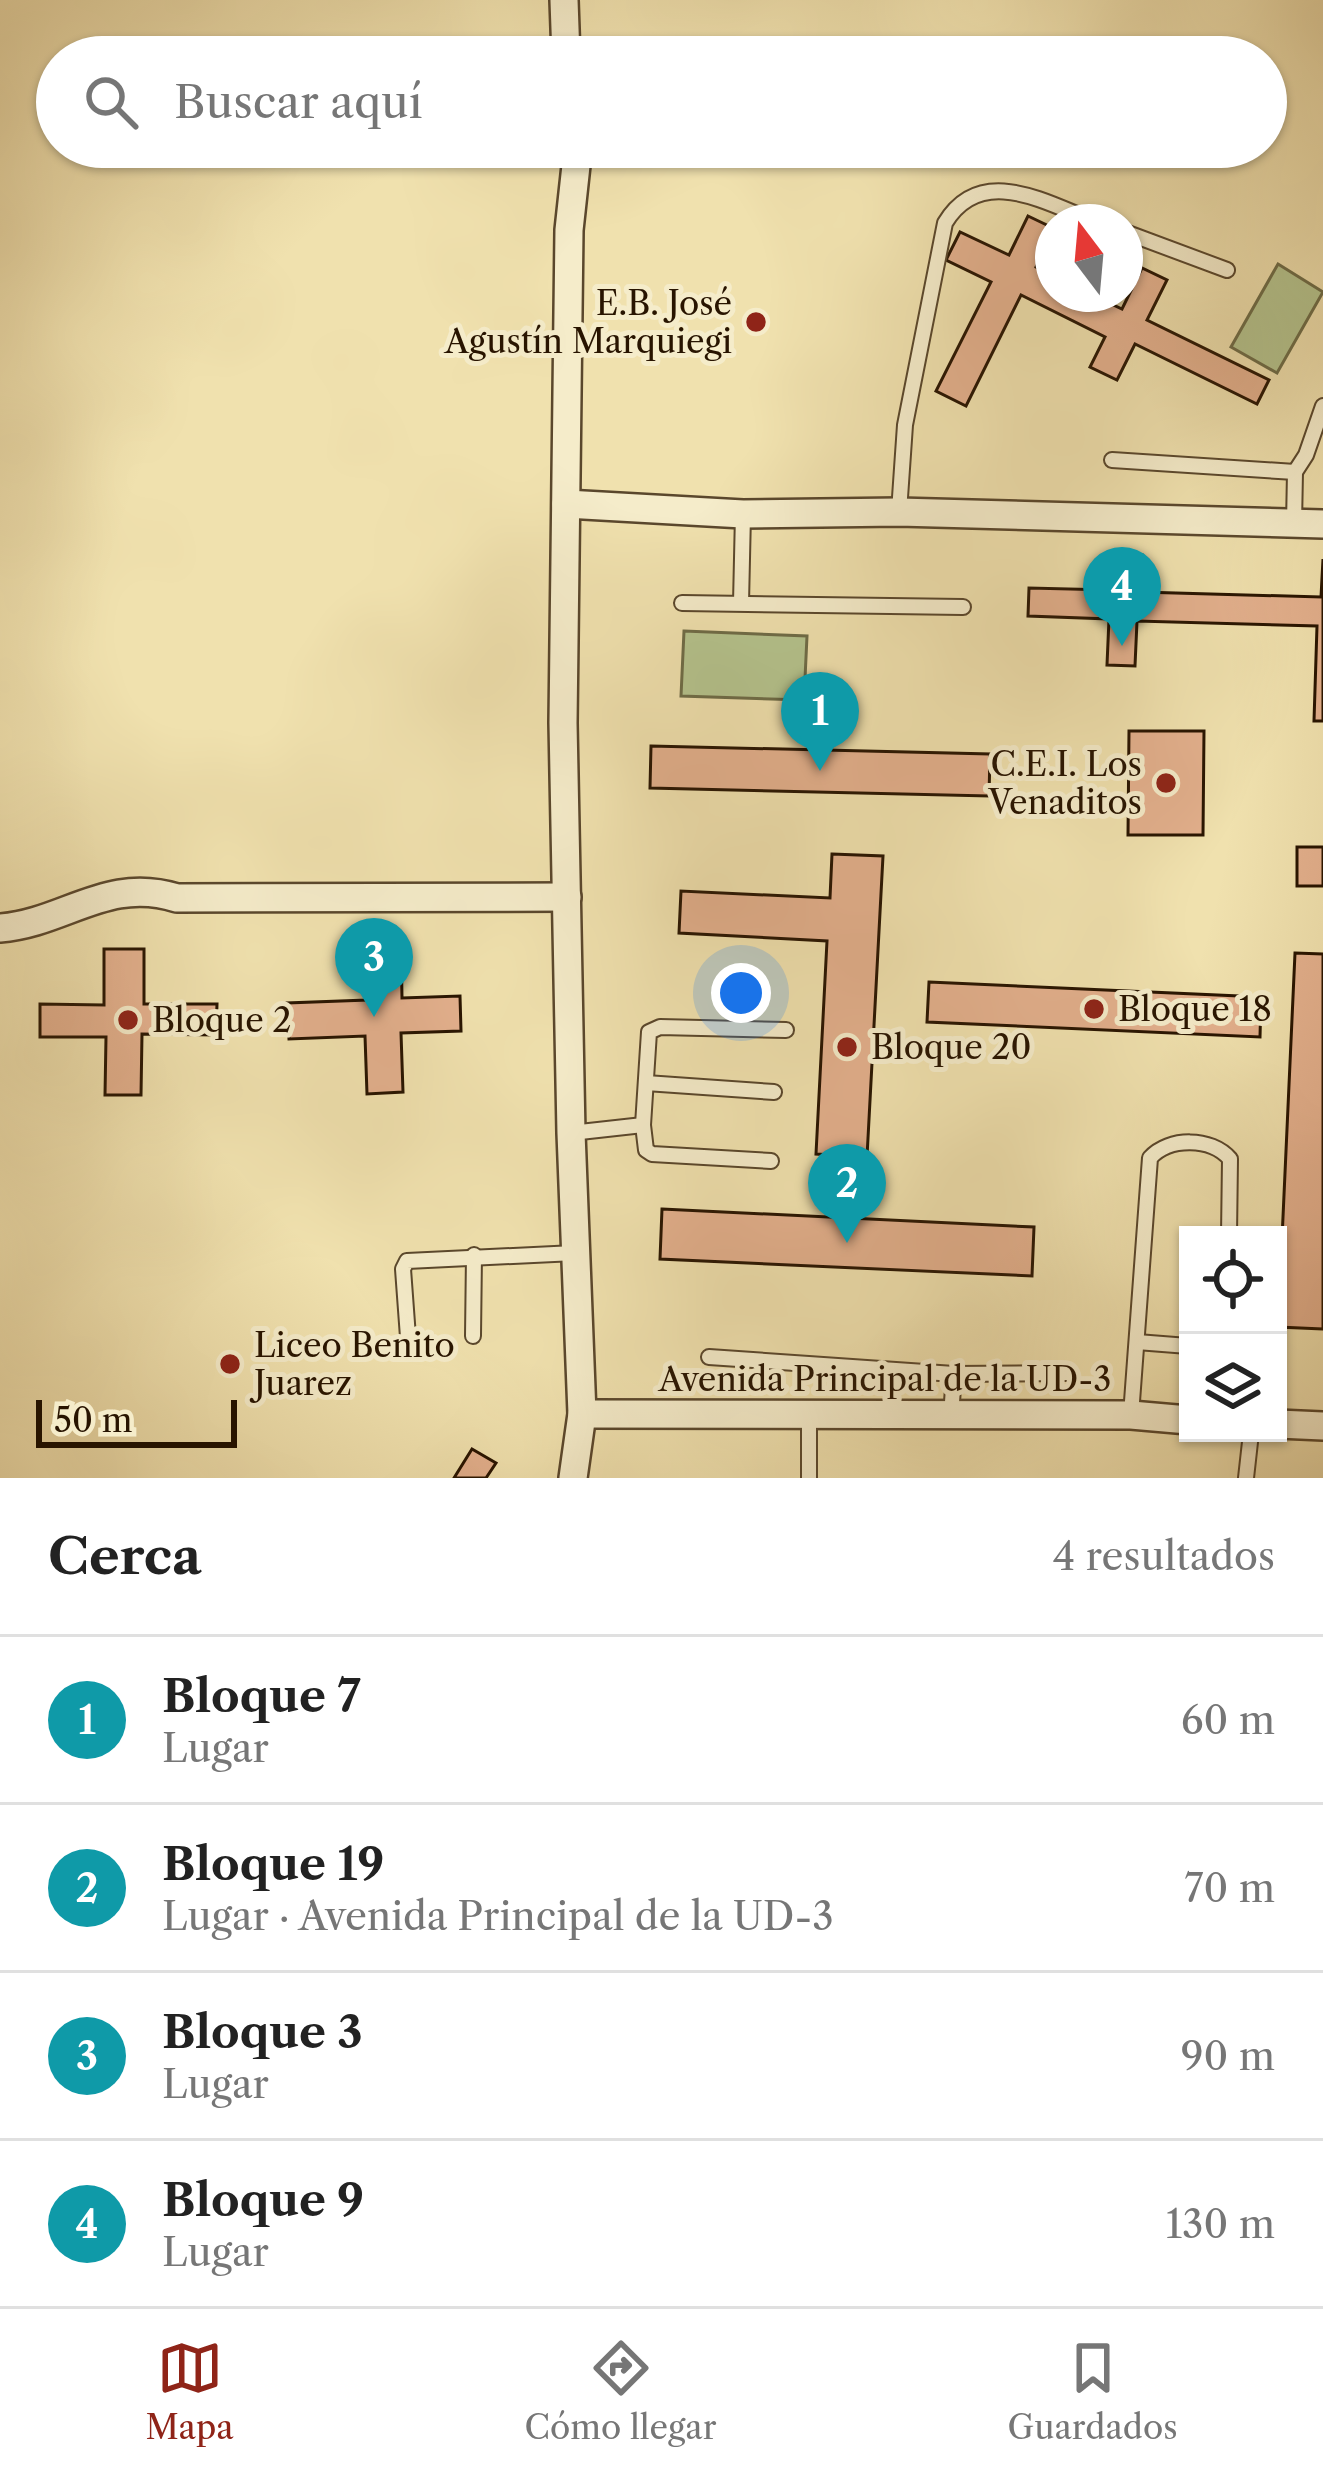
<!DOCTYPE html>
<html lang="es">
<meta charset="utf-8">
<style>
body{margin:0;font-family:"Libre Caslon Text",serif;background:#f6f6f6;color:#222}
.controls{position:absolute;right:36px;bottom:36px;display:grid;overflow:hidden;border-radius:0px;box-shadow:0 3px 9px #0004}
.controls button{width:108px;height:108px;display:grid;place-items:center;padding:0;border:0;border-bottom:3px solid #e0e0e0;background:#fff;color:#222;font:60px sans-serif}
.compass{position:absolute;left:1035px;top:204px;width:108px;height:108px;border-radius:50%;background:#fff;box-shadow:0 3px 9px #0004;rotate:344deg}
.scale{position:absolute;left:36px;bottom:30px;width:201px;box-sizing:border-box;padding-left:12px;border:6px solid #281400;border-top:0;font-size:33px;line-height:42px;white-space:nowrap;color:#281400;-webkit-text-stroke:9px #f5ecca;paint-order:stroke}
.you{position:absolute;left:741px;top:993px;width:42px;height:42px;margin:-30px;border:9px solid #fff;border-radius:50%;background:#1a73e8;box-shadow:0 0 0 18px #1a73e833}
.badge{display:grid;place-items:center;width:78px;height:78px;border-radius:50%;background:#8f2418;color:#fff;font-size:39px;font-weight:700}
.pin{position:absolute;translate:-50% -99px;filter:drop-shadow(0 3px 6px #0008)}
.pin::after{content:'';position:absolute;top:63px;width:42px;height:36px;background:inherit;clip-path:polygon(0 0,100% 0,50% 100%)}
.list{margin:0;padding:0;list-style:none}
h2{display:flex;justify-content:space-between;align-items:center;height:156px;margin:0;padding:0 48px;font-size:51px}
h2 small{font-size:39px;font-weight:400;color:#767676}
.list li{display:grid;grid-template-columns:78px 1fr auto;gap:36px;align-items:center;box-sizing:border-box;height:168px;padding:0 48px;border-top:3px solid #e0e0e0}
.list b{display:block;font-size:45px;white-space:nowrap}
.list p{margin:0;font-size:39px;white-space:nowrap;color:#767676}
.list em{font-size:39px;font-style:normal;color:#767676}
.icon{flex:none;width:66px;height:66px;fill:none;stroke:currentColor;stroke-width:2;stroke-linecap:round;stroke-linejoin:round}
.map{position:relative;flex:none;width:1323px;height:1478px;overflow:hidden}
.search{position:absolute;background:#fff;box-shadow:0 3px 9px #0004;left:36px;right:36px;top:36px;height:132px;display:flex;align-items:center;gap:30px;box-sizing:border-box;padding:0 42px;border-radius:66px;color:#767676;font-size:45px}
.sheet{height:828px;background:#fff}
nav{display:flex;justify-content:space-around;align-items:center;box-sizing:border-box;height:168px;border-top:3px solid #e0e0e0;background:#fff;font-size:33px;color:#767676}
nav a{display:grid;justify-items:center;gap:6px}
nav .on{color:#8f2418}
.map>svg:first-child{display:block}
.green{fill:#b5c48e;stroke:#6e6c47;stroke-width:3}
.building{fill:#e3b08d;stroke:#281400;stroke-width:3}
.lines{fill:none;stroke-linecap:round;stroke-linejoin:round}
.service-casing{stroke:#5a472c;stroke-width:18}
.minor-casing{stroke:#5a472c;stroke-width:32}
.service{stroke:#f5ecca;stroke-width:14}
.minor{stroke:#f5ecca;stroke-width:27}
.poi-dot{fill:#8f2418;stroke:#f5ecca;stroke-width:4.5}
.labels{text-anchor:middle;stroke-width:10;stroke-linejoin:round;paint-order:stroke}
.poi-label{font-size:33px;fill:#281400;stroke:#f5ecca;text-anchor:start}
.street-label{font-size:33px;fill:#281400;stroke:#f5ecca}
</style>
<div class="map">
<svg width="1323" height="1478" viewBox="0 0 1323 1478">
<rect width="100%" height="100%" fill="#f0e1ae"/>
<filter id="stains"><feTurbulence type="fractalNoise" baseFrequency=".00167" numOctaves="4"/><feColorMatrix values="0 0 0 0 .2 0 0 0 0 .09 0 0 0 0 .02 0 0 0 .5 -.17"/></filter>
<radialGradient id="worn" r=".72"><stop offset=".6" stop-color="#630" stop-opacity="0"/><stop offset="1" stop-color="#630" stop-opacity=".3"/></radialGradient>
<!-- green -->
<g class="green">
<polygon points="1278,264 1323,292 1277,373 1231,347"/>
<polygon points="684,631 807,636 804,700 681,696"/>
</g>
<!-- building -->
<g class="building">
<polygon points="1028,216 1053,228 1036,267 1053,276 1053,294 1090,294 1122,309 1142,268 1167,280 1147,320 1269,380 1257,404 1135,344 1117,380 1090,367 1105,337 1021,295 966,406 936,391 991,282 946,260 960,232 1009,255"/>
<polygon points="1111,554 1142,555 1141,592 1321,597 1323,559 1323,721 1314,721 1317,626 1137,621 1135,666 1107,665 1109,619 1028,616 1029,588 1110,590"/>
<polygon points="1129,731 1204,731 1203,835 1128,835"/>
<polygon points="651,746 990,754 989,796 650,788"/>
<rect x="1297" y="847" width="26" height="39"/>
<polygon points="832,854 883,856 867,1157 816,1154 827,941 679,933 681,891 830,898"/>
<polygon points="401,942 402,998 460,996 461,1031 401,1033 403,1092 367,1094 365,1036 289,1039 287,1003 367,1000 365,943"/>
<polygon points="104,949 144,949 144,1004 217,1004 216,1035 142,1034 141,1095 105,1095 106,1037 40,1037 40,1004 104,1005"/>
<polygon points="1295,953 1323,954 1323,1329 1278,1327"/>
<polygon points="929,982 1261,997 1260,1037 927,1022"/>
<polygon points="662,1209 1034,1227 1032,1276 660,1259"/>
<polygon points="472,1449 496,1463 486,1478 454,1478"/>
</g>
<g class="lines">
<defs>
<g id="service">
<polyline points="1125,232 1227,270"/>
<polyline points="1112,460 1295,472"/>
<path d="M899,512L905,425L945,223C981,163 1046,203 1096,222"/>
<polyline points="1294,524 1295,472 1306,455 1323,406"/>
<polyline points="682,603 963,607"/>
<polyline points="741,603 743,514"/>
<polyline points="646,1083 774,1092"/>
<polyline points="571,1133 643,1125"/>
<polyline points="771,1161 652,1154 646,1150 643,1125 649,1032 660,1027 786,1030"/>
<polyline points="473,1336 474,1255"/>
<polyline points="408,1337 403,1269 407,1261 575,1253"/>
<polyline points="1137,1342 1188,1346"/>
<polyline points="709,1357 954,1374 1067,1373"/>
<path d="M1131,1415L1150,1158C1169,1137 1211,1137 1230,1159L1229,1235"/>
<polyline points="951,1416 954,1374"/>
<polyline points="809,1478 809,1415"/>
<polyline points="1246,1478 1251,1433"/>
</g>
<g id="minor">
<polyline points="564,0 566,57"/>
<polyline points="566,504 743,514 899,512 1323,524"/>
<path d="M0,928C65,923 107,876 177,898L567,897"/>
<polyline points="582,1414 1131,1415 1188,1420"/>
<polyline points="1278,1424 1323,1426"/>
<polyline points="573,1478 582,1414 571,1133 563,723 569,230 578,147"/>
</g>
</defs>
<!-- service casing -->
<use href="#service" class="service-casing"/>
<!-- minor casing -->
<use href="#minor" class="minor-casing"/>
<!-- service -->
<use href="#service" class="service"/>
<!-- minor -->
<use href="#minor" class="minor"/>
</g>
<!-- markers -->
<g class="poi-dot">
<circle cx="756" cy="322" r="12"/>
<circle cx="1166" cy="783" r="12"/>
<circle cx="1094" cy="1009" r="12"/>
<circle cx="128" cy="1020" r="12"/>
<circle cx="847" cy="1047" r="12"/>
<circle cx="230" cy="1364" r="12"/>
</g>
<g class="labels">
<!-- poi labels -->
<g class="poi-label">
<text x="732" y="315" text-anchor="end">E.B. José<tspan x="732" dy="38">Agustín Marquiegi</tspan></text>
<text x="1142" y="776" text-anchor="end">C.E.I. Los<tspan x="1142" dy="38">Venaditos</tspan></text>
<text x="1118" y="1021">Bloque 18</text>
<text x="152" y="1032">Bloque 2</text>
<text x="871" y="1059">Bloque 20</text>
<text x="254" y="1357">Liceo Benito<tspan x="254" dy="38">Juarez</tspan></text>
</g>
<!-- street labels -->
<g class="street-label">
<text x="885" y="1391">Avenida Principal de la UD-3</text>
</g>
</g>
<rect width="100%" height="100%" filter="url(#stains)"/>
<rect width="100%" height="100%" fill="url(#worn)"/>
</svg>
<div class="controls">
<button><svg class="icon" aria-label="locate" viewBox="0 0 24 24"><circle cx="12" cy="12" r="6"/><path d="M12 2v4M12 18v4M2 12h4M18 12h4"/></svg></button>
<button><svg class="icon" aria-label="layers" viewBox="0 0 24 24"><path d="M12 4l9 5-9 5-9-5zM3 14l9 5 9-5"/></svg></button>
</div>
<svg class="compass" viewBox="-18 -18 36 36"><path d="M0-13l5 13h-10z" fill="#e53935"/><path d="M0 13l5-13h-10z" fill="#767676"/></svg>
<div class="scale">50 m</div>
<div class="you"></div>
<div class="pin badge" style="left:820px;top:771px;background:#0f9aa8">1</div>
<div class="pin badge" style="left:847px;top:1243px;background:#0f9aa8">2</div>
<div class="pin badge" style="left:374px;top:1017px;background:#0f9aa8">3</div>
<div class="pin badge" style="left:1122px;top:646px;background:#0f9aa8">4</div>
<div class="search"><svg class="icon" aria-label="search" viewBox="0 0 24 24"><circle cx="10" cy="10" r="6"/><path d="M15 15l6 6"/></svg>Buscar aquí</div>
</div>
<section class="sheet">
<h2>Cerca<small>4 resultados</small></h2>
<ul class="list">
<li><span class="badge" style="background:#0f9aa8">1</span><div><b>Bloque 7</b><p>Lugar</p></div><em>60 m</em></li>
<li><span class="badge" style="background:#0f9aa8">2</span><div><b>Bloque 19</b><p>Lugar · Avenida Principal de la UD-3</p></div><em>70 m</em></li>
<li><span class="badge" style="background:#0f9aa8">3</span><div><b>Bloque 3</b><p>Lugar</p></div><em>90 m</em></li>
<li><span class="badge" style="background:#0f9aa8">4</span><div><b>Bloque 9</b><p>Lugar</p></div><em>130 m</em></li>
</ul>
</section>
<nav>
<a class="on"><svg class="icon" aria-label="map" viewBox="0 0 24 24"><path d="M3 6l6-2 6 2 6-2v14l-6 2-6-2-6 2zM9 4v14M15 6v14"/></svg>Mapa</a>
<a><svg class="icon" aria-label="directions" viewBox="0 0 24 24"><path d="M12 3l9 9-9 9-9-9zM9 14v-3h6M13 9l2 2-2 2"/></svg>Cómo llegar</a>
<a><svg class="icon" aria-label="saved" viewBox="0 0 24 24"><path d="M7 4h10v16l-5-4-5 4z"/></svg>Guardados</a>
</nav>
